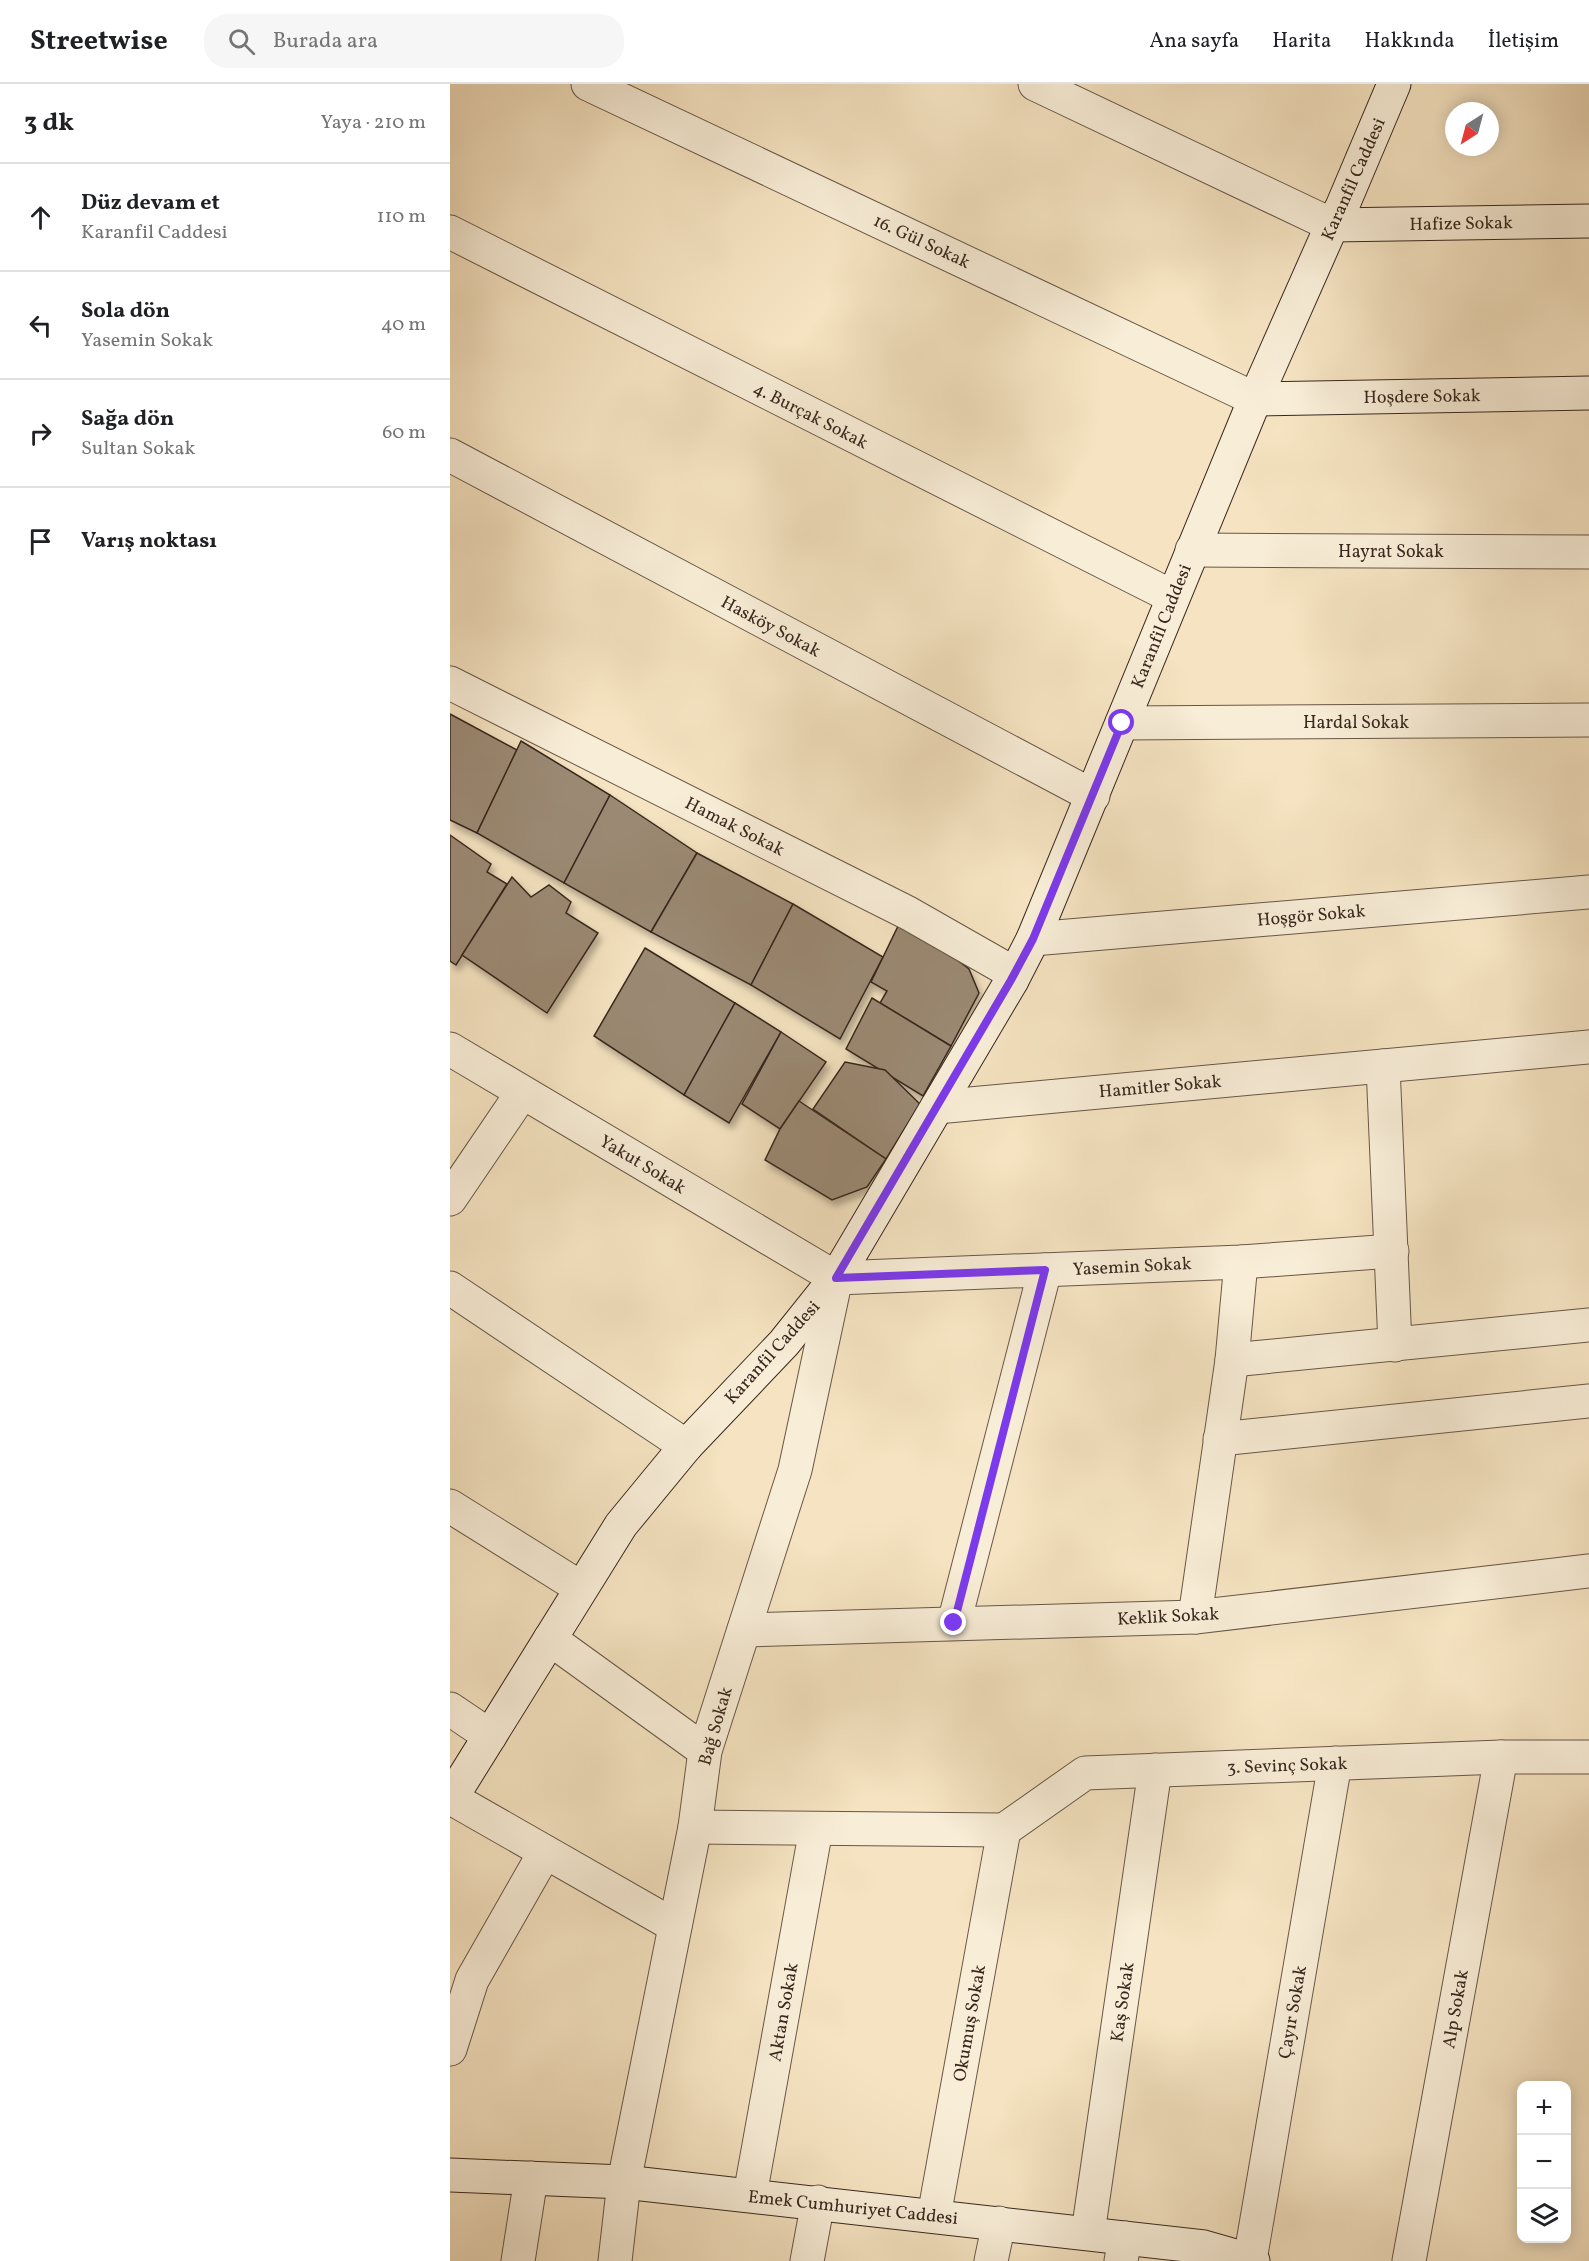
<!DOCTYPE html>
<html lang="tr">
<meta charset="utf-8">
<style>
body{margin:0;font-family:Vollkorn,serif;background:#f6f6f6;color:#202124}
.controls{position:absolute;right:18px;bottom:18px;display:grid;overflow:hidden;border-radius:12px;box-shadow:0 3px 15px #0003}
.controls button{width:54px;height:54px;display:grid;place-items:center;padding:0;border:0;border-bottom:2px solid #e0e0e0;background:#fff;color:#202124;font:30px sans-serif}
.compass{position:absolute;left:995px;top:18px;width:54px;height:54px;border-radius:50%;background:#fff;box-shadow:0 3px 15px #0003;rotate:216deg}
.stop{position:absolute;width:18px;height:18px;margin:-14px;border:4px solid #7c3aed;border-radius:50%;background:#fff}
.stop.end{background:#7c3aed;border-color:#fff;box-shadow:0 2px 6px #0008}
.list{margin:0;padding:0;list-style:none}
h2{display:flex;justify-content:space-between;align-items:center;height:78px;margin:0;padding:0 24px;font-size:26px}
h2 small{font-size:20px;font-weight:400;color:#757577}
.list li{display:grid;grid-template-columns:39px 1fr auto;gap:18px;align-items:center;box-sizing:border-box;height:108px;padding:0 24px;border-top:2px solid #e0e0e0}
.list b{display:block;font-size:22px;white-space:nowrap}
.list p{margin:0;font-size:20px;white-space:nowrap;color:#757577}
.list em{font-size:20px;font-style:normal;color:#757577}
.icon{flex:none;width:33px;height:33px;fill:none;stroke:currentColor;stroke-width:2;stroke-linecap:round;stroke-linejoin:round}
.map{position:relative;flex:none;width:1139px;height:2177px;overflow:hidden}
header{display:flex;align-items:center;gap:36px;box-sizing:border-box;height:84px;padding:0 30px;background:#fff;border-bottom:2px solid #e0e0e0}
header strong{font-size:28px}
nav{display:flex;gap:33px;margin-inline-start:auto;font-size:21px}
.search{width:420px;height:54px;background:#f6f6f6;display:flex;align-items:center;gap:15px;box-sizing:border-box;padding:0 21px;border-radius:24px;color:#757577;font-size:22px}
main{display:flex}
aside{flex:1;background:#fff}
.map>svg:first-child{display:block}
.building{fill:#9b8973;stroke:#39281e;stroke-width:1.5;filter:url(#shadow)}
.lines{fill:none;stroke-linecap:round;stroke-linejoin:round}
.street-casing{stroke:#685747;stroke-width:35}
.secondary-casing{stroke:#39281e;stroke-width:35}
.street{stroke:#f8edd7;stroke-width:33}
.secondary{stroke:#f8edd7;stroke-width:33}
.route{stroke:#7c3aed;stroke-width:8}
.labels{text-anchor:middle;stroke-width:5;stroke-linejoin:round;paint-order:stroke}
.street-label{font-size:18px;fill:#39281e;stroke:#f8edd7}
</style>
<header>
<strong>Streetwise</strong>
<div class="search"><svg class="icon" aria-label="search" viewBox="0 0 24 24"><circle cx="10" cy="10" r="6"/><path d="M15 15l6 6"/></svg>Burada ara</div>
<nav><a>Ana sayfa</a><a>Harita</a><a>Hakkında</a><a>İletişim</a></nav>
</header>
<main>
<aside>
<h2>3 dk<small>Yaya · 210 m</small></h2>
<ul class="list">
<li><svg class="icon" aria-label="ahead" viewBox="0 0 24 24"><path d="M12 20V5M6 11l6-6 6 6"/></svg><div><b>Düz devam et</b><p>Karanfil Caddesi</p></div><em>110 m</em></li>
<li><svg class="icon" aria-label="left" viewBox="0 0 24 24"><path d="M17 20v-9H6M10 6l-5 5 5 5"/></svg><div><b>Sola dön</b><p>Yasemin Sokak</p></div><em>40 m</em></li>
<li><svg class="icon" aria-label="right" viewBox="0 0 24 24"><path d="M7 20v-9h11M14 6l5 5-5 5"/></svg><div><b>Sağa dön</b><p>Sultan Sokak</p></div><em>60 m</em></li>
<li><svg class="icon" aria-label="arrive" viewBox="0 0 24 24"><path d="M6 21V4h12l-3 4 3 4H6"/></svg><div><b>Varış noktası</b></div></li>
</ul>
</aside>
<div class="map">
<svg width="1139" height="2177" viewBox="0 0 1139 2177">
<defs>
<filter id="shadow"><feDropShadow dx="3.5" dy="6" stdDeviation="3" flood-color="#0004"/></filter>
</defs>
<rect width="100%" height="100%" fill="#f5e3c1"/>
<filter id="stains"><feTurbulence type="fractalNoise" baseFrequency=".00333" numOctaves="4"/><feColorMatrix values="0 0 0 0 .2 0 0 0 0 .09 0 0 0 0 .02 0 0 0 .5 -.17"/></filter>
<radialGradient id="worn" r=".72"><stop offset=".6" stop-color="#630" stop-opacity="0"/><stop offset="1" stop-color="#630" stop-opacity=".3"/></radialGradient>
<!-- building -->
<g class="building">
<polygon points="0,630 67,666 27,749 0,736"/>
<polygon points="71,657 160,711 114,799 27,749"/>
<polygon points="160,711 247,769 201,848 114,799"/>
<polygon points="0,751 41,780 37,788 57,800 6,881 0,877"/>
<polygon points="247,769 343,820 301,901 201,848"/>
<polygon points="62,793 81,813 99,801 121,818 116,829 148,849 97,929 12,871"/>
<polygon points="343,820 433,873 390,955 301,901"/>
<polygon points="452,834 519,885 529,909 501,962 430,919 437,907 421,898"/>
<polygon points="195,864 285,919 234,1011 144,952"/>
<polygon points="422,914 501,962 473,1012 396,965"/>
<polygon points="285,919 331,948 279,1039 234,1011"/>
<polygon points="331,948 376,978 330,1045 292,1020"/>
<polygon points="395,978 435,986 470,1020 436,1075 363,1025"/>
<polygon points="349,1017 436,1075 417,1103 382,1116 315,1076 330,1045"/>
</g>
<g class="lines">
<defs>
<g id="street">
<polyline points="138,0 805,315"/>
<polyline points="585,0 882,141"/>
<polyline points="0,148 723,513"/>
<polyline points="0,371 643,712"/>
<polyline points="742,466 1139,468"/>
<polyline points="0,599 458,829 558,886 562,896"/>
<polyline points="672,639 1139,636"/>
<polyline points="583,855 1139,808"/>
<polyline points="0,965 386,1194"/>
<polyline points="933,982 945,1261"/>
<polyline points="487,1023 1139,963"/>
<polyline points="0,1115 72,1009"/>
<polyline points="386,1194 791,1178 942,1167"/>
<polyline points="0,1204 236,1362"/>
<polyline points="782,1276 1139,1241"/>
<polyline points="770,1355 1139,1317"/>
<polyline points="0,1422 131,1504"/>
<polyline points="745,1533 782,1276 791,1178"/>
<polyline points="504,1539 595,1186"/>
<polyline points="294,1546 745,1533 1139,1487"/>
<polyline points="100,1555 255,1667"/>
<polyline points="0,1625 40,1652"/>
<polyline points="1,1714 225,1842"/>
<polyline points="245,1743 554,1746"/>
<polyline points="554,1746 635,1689 1051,1673 1139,1673"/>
<polyline points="0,1965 22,1896 95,1768"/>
<polyline points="300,2111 366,1745"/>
<polyline points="484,2132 554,1746"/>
<polyline points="638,2149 705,1686"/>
<polyline points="800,2176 885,1679"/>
<polyline points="68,2177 81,2094"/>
<polyline points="165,2177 174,2098 245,1743 255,1667 345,1386 386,1194"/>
<polyline points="357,2177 368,2118"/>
<polyline points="541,2177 549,2139"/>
<polyline points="671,2177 675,2154"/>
<polyline points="959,2177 1051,1673"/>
</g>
<g id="secondary">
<polyline points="882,141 1139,137"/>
<polyline points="805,315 1139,309"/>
<polyline points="0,1716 171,1441 236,1362 334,1259 386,1194 562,896 583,855 805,315 882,141 892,123 944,0"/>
<polyline points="0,2091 174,2098 754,2163 803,2177"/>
</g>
</defs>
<!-- street casing -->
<use href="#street" class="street-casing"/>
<!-- secondary casing -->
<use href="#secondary" class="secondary-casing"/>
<!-- street -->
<use href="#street" class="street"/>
<!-- secondary -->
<use href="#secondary" class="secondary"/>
</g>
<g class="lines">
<!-- route -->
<polyline class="route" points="504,1539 595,1186 386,1194 561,896 583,855 672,639"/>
</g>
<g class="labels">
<!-- street labels -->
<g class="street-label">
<text transform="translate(903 95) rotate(-66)" y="6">Karanfil Caddesi</text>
<text transform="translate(1011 139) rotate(-1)" y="6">Hafize Sokak</text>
<text transform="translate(472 157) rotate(25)" y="6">16. Gül Sokak</text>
<text transform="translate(972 312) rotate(-1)" y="6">Hoşdere Sokak</text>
<text transform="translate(361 331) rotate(27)" y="6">4. Burçak Sokak</text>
<text x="941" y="473">Hayrat Sokak</text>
<text transform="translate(321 542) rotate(28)" y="6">Hasköy Sokak</text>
<text transform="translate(711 542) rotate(-68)" y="6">Karanfil Caddesi</text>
<text x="906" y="644">Hardal Sokak</text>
<text transform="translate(285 742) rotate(27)" y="6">Hamak Sokak</text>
<text transform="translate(861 831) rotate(-5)" y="6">Hoşgör Sokak</text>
<text transform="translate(710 1002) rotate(-5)" y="6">Hamitler Sokak</text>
<text transform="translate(193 1080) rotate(31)" y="6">Yakut Sokak</text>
<text transform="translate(682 1182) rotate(-3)" y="6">Yasemin Sokak</text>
<text transform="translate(322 1268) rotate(-48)" y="6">Karanfil Caddesi</text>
<text transform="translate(718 1532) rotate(-3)" y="6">Keklik Sokak</text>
<text transform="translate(265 1642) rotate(-74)" y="6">Bağ Sokak</text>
<text transform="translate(837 1681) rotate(-2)" y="6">3. Sevinç Sokak</text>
<text transform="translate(672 1918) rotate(-82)" y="6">Kaş Sokak</text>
<text transform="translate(1005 1925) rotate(-80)" y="6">Alp Sokak</text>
<text transform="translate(333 1928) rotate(-80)" y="6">Aktan Sokak</text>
<text transform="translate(842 1928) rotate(-80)" y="6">Çayır Sokak</text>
<text transform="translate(519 1939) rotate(-80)" y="6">Okumuş Sokak</text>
<text transform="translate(403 2123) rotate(6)" y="6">Emek Cumhuriyet Caddesi</text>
</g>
</g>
<rect width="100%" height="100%" filter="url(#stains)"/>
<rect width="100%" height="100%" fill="url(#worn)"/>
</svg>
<div class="controls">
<button>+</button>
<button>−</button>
<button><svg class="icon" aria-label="layers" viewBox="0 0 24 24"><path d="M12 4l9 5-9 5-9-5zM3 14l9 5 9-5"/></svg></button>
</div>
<svg class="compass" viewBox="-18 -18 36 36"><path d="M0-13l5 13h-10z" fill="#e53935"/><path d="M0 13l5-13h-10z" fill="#757577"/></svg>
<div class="stop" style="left:672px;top:639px"></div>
<div class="stop end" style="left:504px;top:1539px"></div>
</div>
</main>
